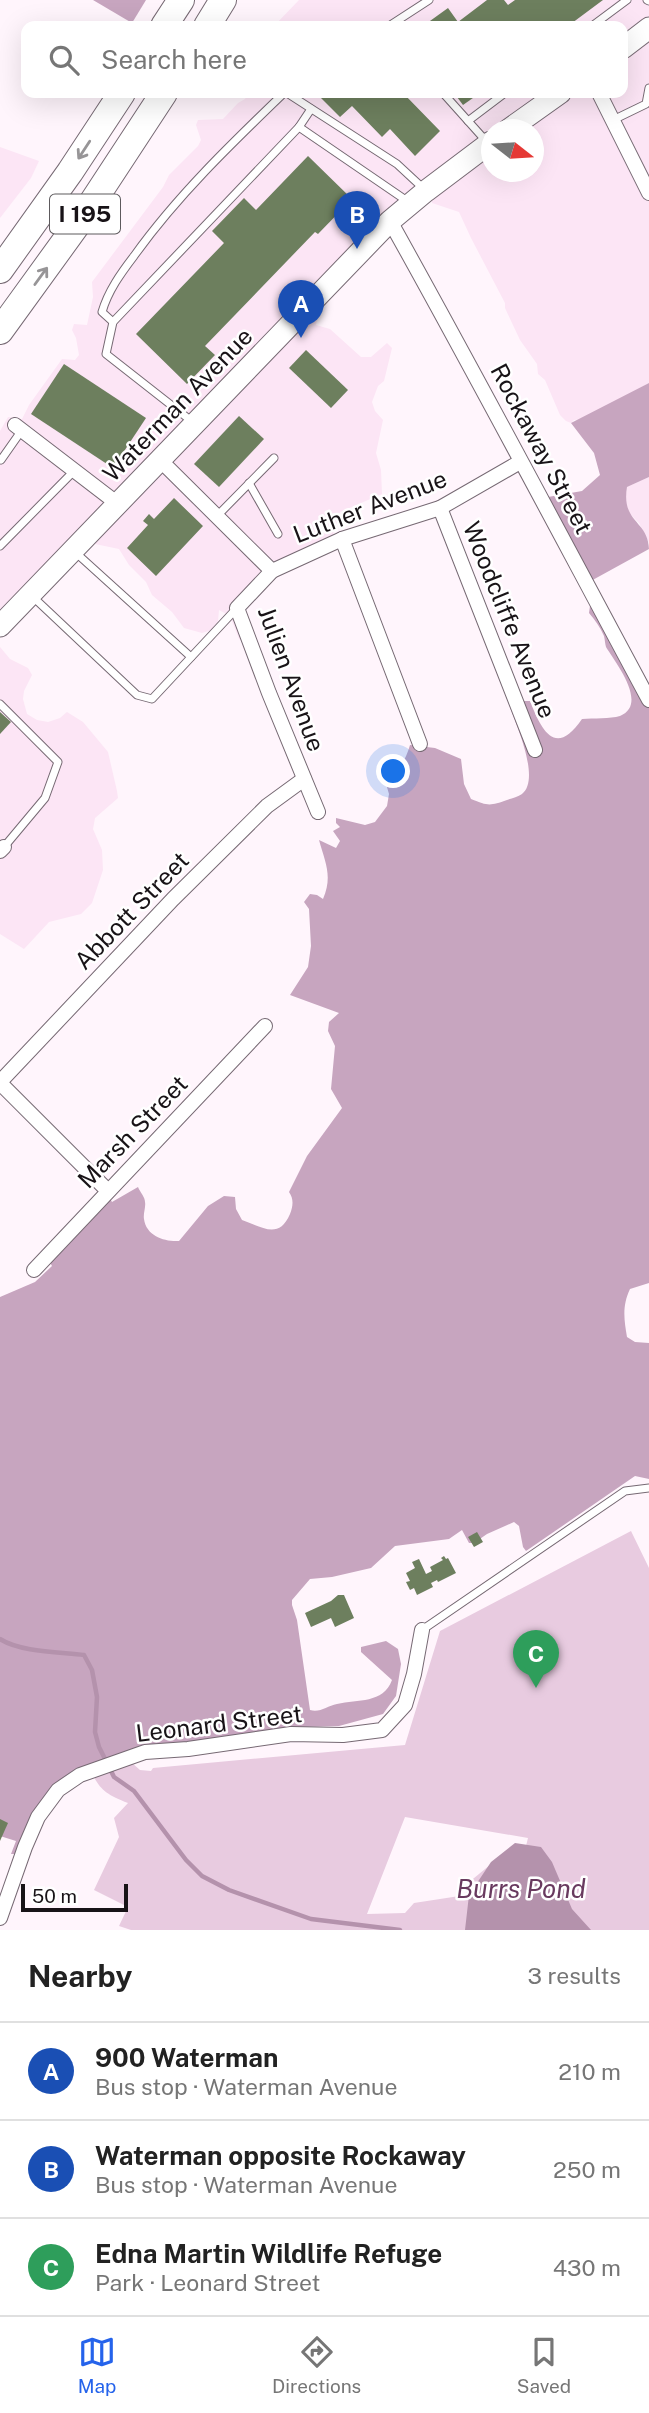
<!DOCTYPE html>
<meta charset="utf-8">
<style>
body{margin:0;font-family:"Public Sans",sans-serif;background:#f6f6f6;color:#222}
.compass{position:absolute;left:481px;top:119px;width:63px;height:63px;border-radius:50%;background:#fff;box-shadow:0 7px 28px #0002;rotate:107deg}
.scale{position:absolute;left:21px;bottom:18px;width:107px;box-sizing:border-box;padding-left:7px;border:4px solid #181317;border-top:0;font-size:19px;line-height:24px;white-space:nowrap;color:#181317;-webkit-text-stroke:5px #fff;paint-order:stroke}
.you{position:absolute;left:394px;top:772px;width:24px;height:24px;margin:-18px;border:5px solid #fff;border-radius:50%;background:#1a73e8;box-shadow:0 0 0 10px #1a73e833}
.badge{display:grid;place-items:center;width:46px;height:46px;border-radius:50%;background:#2563eb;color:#fff;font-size:23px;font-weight:700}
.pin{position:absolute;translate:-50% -58px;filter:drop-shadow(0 2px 4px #0008)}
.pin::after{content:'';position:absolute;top:37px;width:24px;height:21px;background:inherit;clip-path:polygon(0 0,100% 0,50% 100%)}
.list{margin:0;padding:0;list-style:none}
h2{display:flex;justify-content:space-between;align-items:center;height:91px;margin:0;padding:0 28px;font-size:30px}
h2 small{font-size:23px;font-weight:400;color:#767676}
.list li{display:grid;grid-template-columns:46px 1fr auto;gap:21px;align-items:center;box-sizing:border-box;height:98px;padding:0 28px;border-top:2px solid #e0e0e0}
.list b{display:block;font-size:26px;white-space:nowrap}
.list p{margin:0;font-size:23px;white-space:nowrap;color:#767676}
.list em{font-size:23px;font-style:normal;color:#767676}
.icon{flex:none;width:38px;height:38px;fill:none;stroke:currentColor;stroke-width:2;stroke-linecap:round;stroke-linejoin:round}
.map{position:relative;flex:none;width:649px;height:1930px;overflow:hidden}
.search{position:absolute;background:#fff;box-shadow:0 7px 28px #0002;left:21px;right:21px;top:21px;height:77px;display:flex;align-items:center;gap:18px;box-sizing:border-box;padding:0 24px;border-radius:14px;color:#767676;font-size:26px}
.sheet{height:385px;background:#fff}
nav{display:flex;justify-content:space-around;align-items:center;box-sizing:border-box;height:98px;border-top:2px solid #e0e0e0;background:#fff;font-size:19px;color:#767676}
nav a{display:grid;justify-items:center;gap:4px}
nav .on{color:#2563eb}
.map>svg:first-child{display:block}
.built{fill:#fce5f5;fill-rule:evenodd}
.green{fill:#e8cbe0;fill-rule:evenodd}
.forest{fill:#c7a5bf}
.water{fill:#b492ac}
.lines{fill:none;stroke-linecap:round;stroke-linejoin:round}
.stream{stroke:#b492ac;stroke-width:4.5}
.building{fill:#6d7f5e}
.service-casing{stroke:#766973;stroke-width:9}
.minor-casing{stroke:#766973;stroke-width:16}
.secondary-casing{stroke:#766973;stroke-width:23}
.motorway-casing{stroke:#766973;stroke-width:28}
.service{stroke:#fff;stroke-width:7}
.minor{stroke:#fff;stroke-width:14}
.secondary{stroke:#fff;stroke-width:21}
.motorway{stroke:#fff;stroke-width:26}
.oneway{stroke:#979597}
.labels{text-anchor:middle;stroke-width:5;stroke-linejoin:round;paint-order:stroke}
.shield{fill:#fff;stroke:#5d5a5d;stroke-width:2}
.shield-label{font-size:23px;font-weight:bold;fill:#181317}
.street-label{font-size:24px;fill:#181317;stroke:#fff}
.water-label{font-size:26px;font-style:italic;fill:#693a5f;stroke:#fff}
</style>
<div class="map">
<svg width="649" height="1930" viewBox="0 0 649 1930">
<rect width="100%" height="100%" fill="#fff5fc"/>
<!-- built -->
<g class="built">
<path d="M299,0H649V383L584,419L574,420L571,423L566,421L560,415L545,380L538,374L537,364L520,340L505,308V303L471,238L459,212L432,203V194L428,192L330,297L318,312L316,325L330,329L361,357H371L387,343L392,348L384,381L378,386L372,402L375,411L383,420L376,453L381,470L382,494L340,512L330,545L295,559L240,607L249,637L242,641L239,639L230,616L219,610L218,621L212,630L202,633L184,628L172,612L152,595L146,582L129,565L119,549L95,544L101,534L0,622V431L8,417L22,419L29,405L62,359L75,360L79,355L76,338L72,330L74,324L87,325L93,297L92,282L163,187L169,175L198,146L201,140L196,125L198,120L223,119L238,103L245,99L248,93H623V26H274ZM491,130H534V172H491Z"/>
<polygon points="0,147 39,161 31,178 0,218"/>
<polygon points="649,477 649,543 639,523 627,511 625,499 627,487"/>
<polygon points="0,647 10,659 28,668 32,675 24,691 23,699 27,714 37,720 48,722 60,718 67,712 83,722 108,752 117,791 118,798 95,818 93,829 102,850 103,870 92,903 81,914 49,922 24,949 0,934"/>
</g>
<!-- green -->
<path class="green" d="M631,1531L649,1568V1930H131L119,1926L128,1907L94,1890L119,1837L114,1818L128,1803C102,1793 97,1787 87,1761L115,1748L140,1770L151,1771L153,1768L405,1745L440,1631ZM405,1817L528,1838L526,1846L507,1851L468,1883L466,1895L414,1903L405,1913L367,1914Z"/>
<!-- forest -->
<g class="forest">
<polygon points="93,0 146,0 132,23"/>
<path d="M649,383V477L627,487C621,523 648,520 649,549L589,582L545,500L548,497L582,491L600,475L594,453L571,423Z"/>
<path d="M595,601L649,696V1283L630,1289C622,1306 624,1319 627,1337L635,1342L649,1343V1479L635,1476L526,1551L523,1547L519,1526L514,1522L487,1534L474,1543H469L462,1530L449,1539L395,1546L371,1568L332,1577L310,1579L292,1600V1605L297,1620L310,1710C320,1713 327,1706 337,1704C358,1699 383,1704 392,1680L361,1652V1647L386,1641L398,1649L401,1664L396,1696L383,1714L339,1726L297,1727L84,1771L36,1811L15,1854H11L16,1841L0,1836V1297L35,1282L52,1266L47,1257L108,1195L112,1202L138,1187C140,1192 145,1197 145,1202C146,1207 143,1214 144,1219C146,1236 165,1242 179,1241L208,1206L224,1196L235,1197L236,1209L242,1220C262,1227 279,1240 290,1214C293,1206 294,1199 289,1192L307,1156L342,1108L331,1089L335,1046L328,1031L329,1022L339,1013L290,995L308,967L311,946L309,909L304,902L310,894L317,895L323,899C333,876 325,862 319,840L336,848L340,841L333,831L340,827L336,823V818L365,825L375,822L387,806L389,794L384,777C400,769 405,762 410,745L435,748L461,759L464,784L471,799C488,806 490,806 507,800C512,798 518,797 522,794C541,779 516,724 509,705L522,701H530C542,732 556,757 582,719C594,718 610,719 620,716C649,704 615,662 606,647C605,644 605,640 604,636C600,627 595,620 589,613L590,606Z"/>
</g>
<!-- water -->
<polygon class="water" points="515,1843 541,1847 552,1862 572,1909 591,1930 465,1930 469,1895 491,1862"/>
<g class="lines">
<!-- stream -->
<path class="stream" d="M0,1639C20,1652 59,1652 84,1655L92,1670L97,1697L95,1732L99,1747L114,1777L134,1791L186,1860L202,1876L229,1890L311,1919L400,1930"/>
</g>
<!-- building -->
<g class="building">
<polygon points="487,0 504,0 508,5 515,0 603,0 568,26 423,26 448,8 458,22"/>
<polygon points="316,93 403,93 440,131 415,156 390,129 382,137 352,106 340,117"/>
<polygon points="454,93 480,93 463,105"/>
<polygon points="308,156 352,199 318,234 315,232 205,346 215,355 187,384 136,334 224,243 212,231 244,198 256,210"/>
<polygon points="306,350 348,390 331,408 289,368"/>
<polygon points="64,364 146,418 113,468 31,414"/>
<polygon points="239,416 264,439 219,487 194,464"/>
<polygon points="174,498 203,526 156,576 127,548 148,525 143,521 149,514 154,519"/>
<polygon points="0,712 11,722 0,734"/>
<polygon points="477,1532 483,1542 474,1547 468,1537"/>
<polygon points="444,1556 446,1559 448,1558 456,1573 438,1582 437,1580 431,1583 433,1587 417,1595 414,1588 410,1590 406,1582 410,1581 406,1573 415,1568 412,1562 419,1559 426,1574 432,1571 430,1567 443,1560 441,1558"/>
<polygon points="338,1595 344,1595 354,1618 335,1627 331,1618 311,1627 305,1613 331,1601"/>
<polygon points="0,1819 8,1823 0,1841"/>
</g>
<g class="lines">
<defs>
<g id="service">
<polyline points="647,0 649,1"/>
<polyline points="389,26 429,0"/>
<polyline points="592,26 627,0"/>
<polyline points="287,93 397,164 425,190"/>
<polyline points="443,93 486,141"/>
<polyline points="613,120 646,104 649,88"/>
<polyline points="468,121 505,93"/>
<polyline points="299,127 311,109"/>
<path d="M113,322L102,312C108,291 121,273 134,256C177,196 231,144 284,93"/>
<polyline points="194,423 106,354 113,322 299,127 410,203"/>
<polyline points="1,460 22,430"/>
<polyline points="249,483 278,534"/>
<polyline points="217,516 274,458"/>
<polyline points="0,546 74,471"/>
<polyline points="75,552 191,657"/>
<polyline points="32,596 137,695 152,699 237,608"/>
<polyline points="0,704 58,762 45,798 4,847"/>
<polyline points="422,1630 625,1491 649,1488"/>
</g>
<g id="minor">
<polyline points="599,93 649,193"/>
<path d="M390,221C479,380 563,540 649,700"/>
<polyline points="15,425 118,504"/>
<polyline points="160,460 272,571"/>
<polyline points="440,508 535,750"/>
<polyline points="342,539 420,744"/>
<polyline points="318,812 269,693 237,608 272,571 342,539 440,508 520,462"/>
<polyline points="0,851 4,847"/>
<polyline points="0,1082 173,899 267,806 304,779"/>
<polyline points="0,1083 108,1191"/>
<polyline points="34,1270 265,1026"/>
<polyline points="0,1918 25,1847 38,1817 58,1790 80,1775 145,1752 188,1749 291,1734 343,1735 382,1730 405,1705 414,1674 422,1630"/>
</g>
<g id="secondary">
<polyline points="623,48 649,28"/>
<polyline points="508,130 560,93"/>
<polyline points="0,626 390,221 426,191 491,142"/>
</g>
<g id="motorway">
<polyline points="164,26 181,0"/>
<polyline points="207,26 223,0"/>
<polyline points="0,270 70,172 122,93"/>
<polyline points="0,331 84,215 164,93"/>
</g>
</defs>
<!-- service casing -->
<use href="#service" class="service-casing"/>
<!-- minor casing -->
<use href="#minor" class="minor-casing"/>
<!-- secondary casing -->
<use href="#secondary" class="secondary-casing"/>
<!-- motorway casing -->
<use href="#motorway" class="motorway-casing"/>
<!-- service -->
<use href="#service" class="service"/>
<!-- minor -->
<use href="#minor" class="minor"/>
<!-- secondary -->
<use href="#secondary" class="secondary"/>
<!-- motorway -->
<use href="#motorway" class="motorway"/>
</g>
<!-- one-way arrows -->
<defs><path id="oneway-shaft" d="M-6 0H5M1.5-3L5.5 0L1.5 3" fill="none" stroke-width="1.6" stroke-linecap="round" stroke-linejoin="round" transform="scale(1.75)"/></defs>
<g class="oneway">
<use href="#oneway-shaft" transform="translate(84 150) rotate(123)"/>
<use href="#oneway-shaft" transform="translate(41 276) rotate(-54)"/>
</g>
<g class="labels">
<!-- shield labels -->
<rect class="shield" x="50" y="194.5" width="70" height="39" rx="5"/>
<g class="shield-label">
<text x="85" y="222">I 195</text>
</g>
<!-- street labels -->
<g class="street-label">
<text transform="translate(178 405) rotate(-46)" y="8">Waterman Avenue</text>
<text transform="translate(541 449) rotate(62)" y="8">Rockaway Street</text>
<text transform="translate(370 507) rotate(-21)" y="8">Luther Avenue</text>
<text transform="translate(509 620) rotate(68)" y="8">Woodcliffe Avenue</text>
<text transform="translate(291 679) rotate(70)" y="8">Julien Avenue</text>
<text transform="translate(132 911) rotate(-46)" y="8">Abbott Street</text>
<text transform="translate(133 1132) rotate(-46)" y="8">Marsh Street</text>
<text transform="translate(219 1724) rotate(-7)" y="8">Leonard Street</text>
</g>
<!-- water labels -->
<g class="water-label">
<text x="521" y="1898">Burrs Pond</text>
</g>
</g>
</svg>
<svg class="compass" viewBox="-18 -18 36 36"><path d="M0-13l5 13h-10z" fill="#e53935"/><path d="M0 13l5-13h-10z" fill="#767676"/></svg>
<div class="scale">50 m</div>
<div class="you"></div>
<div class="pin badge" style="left:301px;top:338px;background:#1a4fb4">A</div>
<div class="pin badge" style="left:357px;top:249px;background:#1a4fb4">B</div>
<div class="pin badge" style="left:536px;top:1688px;background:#2e9e5b">C</div>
<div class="search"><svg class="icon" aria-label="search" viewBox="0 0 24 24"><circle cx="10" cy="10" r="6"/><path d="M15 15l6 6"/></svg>Search here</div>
</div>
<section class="sheet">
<h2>Nearby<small>3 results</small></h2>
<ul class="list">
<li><span class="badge" style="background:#1a4fb4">A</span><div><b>900 Waterman</b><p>Bus stop · Waterman Avenue</p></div><em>210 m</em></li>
<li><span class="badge" style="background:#1a4fb4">B</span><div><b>Waterman opposite Rockaway</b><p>Bus stop · Waterman Avenue</p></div><em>250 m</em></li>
<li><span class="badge" style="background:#2e9e5b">C</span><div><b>Edna Martin Wildlife Refuge</b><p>Park · Leonard Street</p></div><em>430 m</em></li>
</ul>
</section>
<nav>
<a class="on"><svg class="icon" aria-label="map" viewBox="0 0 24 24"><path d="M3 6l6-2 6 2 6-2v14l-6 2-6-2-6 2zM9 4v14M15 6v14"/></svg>Map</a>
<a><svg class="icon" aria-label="directions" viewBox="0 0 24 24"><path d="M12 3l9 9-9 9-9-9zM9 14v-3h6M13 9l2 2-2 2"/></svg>Directions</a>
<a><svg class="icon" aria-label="saved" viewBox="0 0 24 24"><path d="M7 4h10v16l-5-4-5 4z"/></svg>Saved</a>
</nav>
